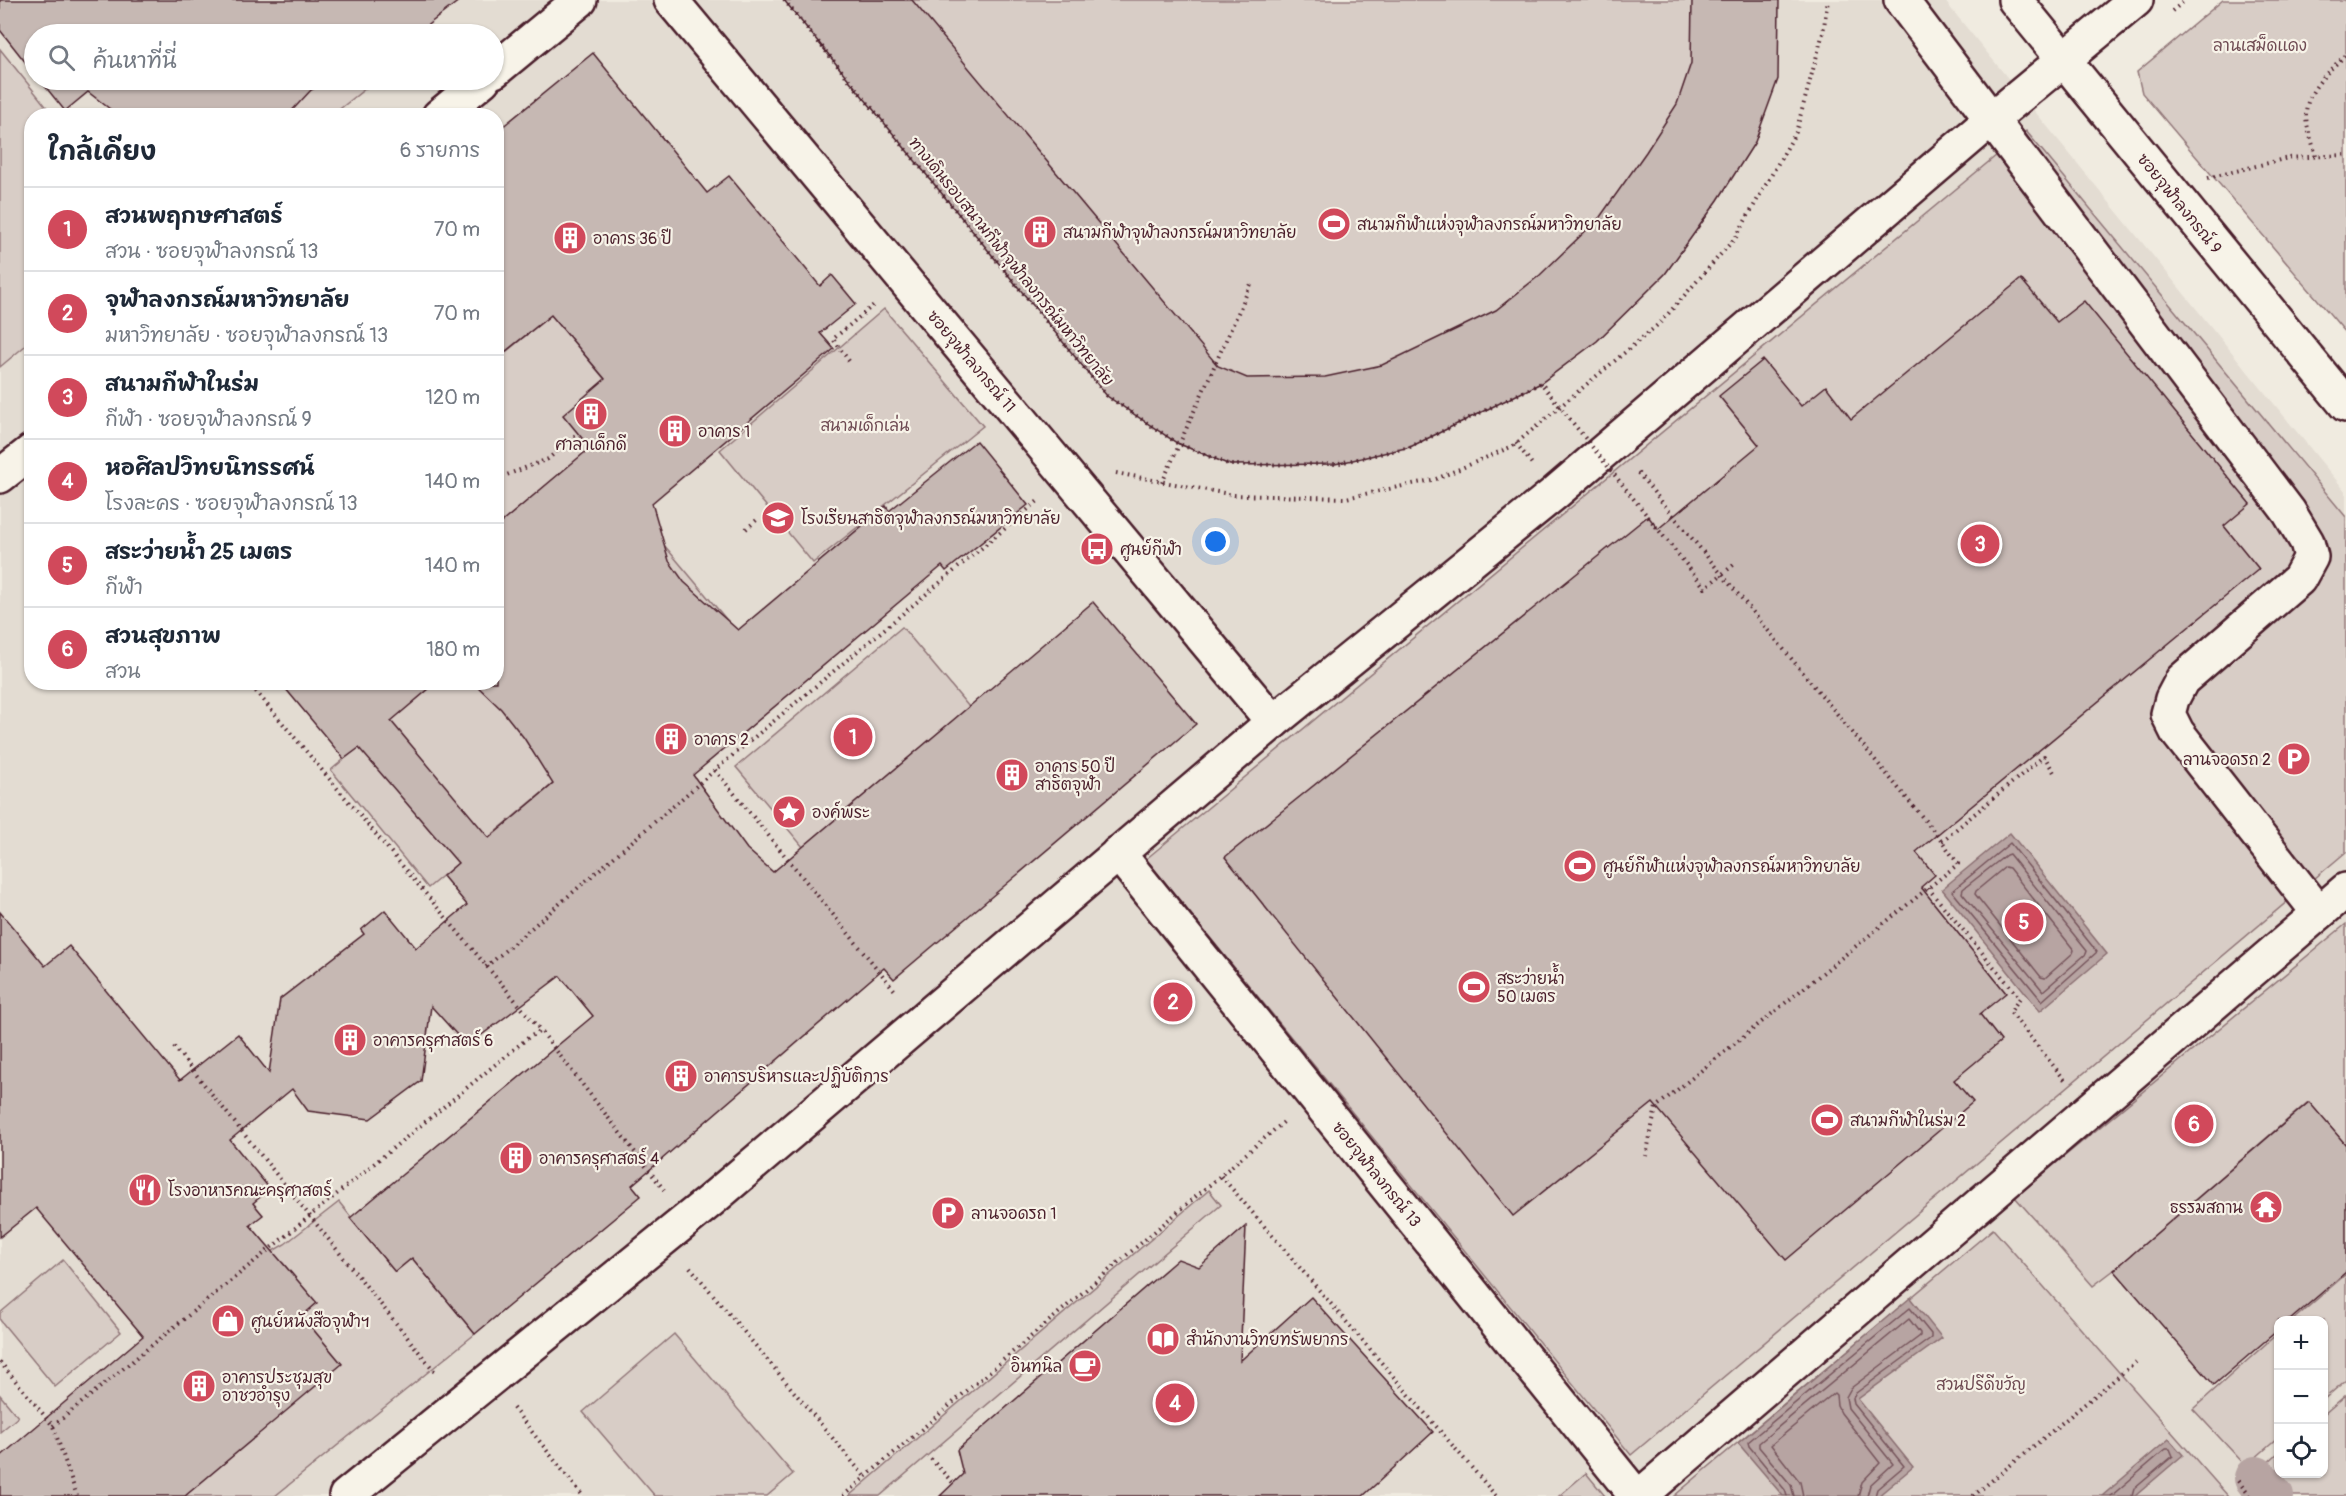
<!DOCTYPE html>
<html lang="th">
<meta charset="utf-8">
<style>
body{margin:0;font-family:Pangolin,"Playpen Sans Thai",sans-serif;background:#f6f6f7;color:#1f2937}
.controls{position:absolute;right:18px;bottom:18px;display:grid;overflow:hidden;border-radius:12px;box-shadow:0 2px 4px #0004}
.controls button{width:54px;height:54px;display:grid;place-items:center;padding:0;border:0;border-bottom:2px solid #e0e1e3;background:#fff;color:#1f2937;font:30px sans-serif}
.you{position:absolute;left:1216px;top:542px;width:21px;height:21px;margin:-15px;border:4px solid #fff;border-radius:50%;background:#1a73e8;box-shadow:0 0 0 9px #1a73e833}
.badge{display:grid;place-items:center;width:39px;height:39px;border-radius:50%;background:#d1495b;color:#fff;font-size:20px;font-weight:700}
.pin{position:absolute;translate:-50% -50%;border:3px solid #fff;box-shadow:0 2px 6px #0006}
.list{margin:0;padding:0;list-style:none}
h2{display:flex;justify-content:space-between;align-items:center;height:78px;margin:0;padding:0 24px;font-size:26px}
h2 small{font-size:20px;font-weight:400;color:#747a83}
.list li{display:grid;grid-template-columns:39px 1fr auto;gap:18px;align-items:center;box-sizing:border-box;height:84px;padding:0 24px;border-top:2px solid #e0e1e3}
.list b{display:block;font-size:22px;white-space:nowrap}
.list p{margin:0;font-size:20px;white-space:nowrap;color:#747a83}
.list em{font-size:20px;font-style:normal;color:#747a83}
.icon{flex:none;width:33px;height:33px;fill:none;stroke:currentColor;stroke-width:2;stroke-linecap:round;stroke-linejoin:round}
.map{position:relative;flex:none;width:2346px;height:1496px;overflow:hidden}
.search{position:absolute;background:#fff;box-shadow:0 2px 4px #0004;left:24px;top:24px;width:480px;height:66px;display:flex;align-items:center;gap:15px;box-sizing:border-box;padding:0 21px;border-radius:33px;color:#747a83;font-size:22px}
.panel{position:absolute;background:#fff;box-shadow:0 2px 4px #0004;left:24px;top:108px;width:480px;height:582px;border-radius:24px}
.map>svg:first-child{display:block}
.built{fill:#e3dcd2;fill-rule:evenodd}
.green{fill:#d8cdc6;stroke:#917678;stroke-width:1.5}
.water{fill:#b7a4a2;stroke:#8b6f72;stroke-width:1.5}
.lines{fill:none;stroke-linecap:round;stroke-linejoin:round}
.shore{stroke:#76545b;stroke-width:1.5}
.canal{stroke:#b7a4a2;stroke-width:44}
.building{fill:#c6b8b3;stroke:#4a1f2b;stroke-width:1.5}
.street-casing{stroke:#4a1f2b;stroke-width:38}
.path{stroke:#4a1f2b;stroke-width:4;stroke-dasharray:1.5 4.5;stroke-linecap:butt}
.street{stroke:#f7f3e8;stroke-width:33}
.path-bridge{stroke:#4a1f2b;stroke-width:4;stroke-dasharray:1.5 4.5;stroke-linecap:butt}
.labels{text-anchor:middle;stroke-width:4.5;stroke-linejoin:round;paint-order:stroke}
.park-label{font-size:16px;fill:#6e4a52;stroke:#f7f3e8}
.street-label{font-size:16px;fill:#4a1f2b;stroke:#f7f3e8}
.poi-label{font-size:16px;fill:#4a1f2b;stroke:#f7f3e8;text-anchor:start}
</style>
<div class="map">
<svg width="2346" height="1496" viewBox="0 0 2346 1496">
<rect width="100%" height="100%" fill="#f0ebe0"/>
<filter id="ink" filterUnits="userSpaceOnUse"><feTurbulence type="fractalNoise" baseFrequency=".0167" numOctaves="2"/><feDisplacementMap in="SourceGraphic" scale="12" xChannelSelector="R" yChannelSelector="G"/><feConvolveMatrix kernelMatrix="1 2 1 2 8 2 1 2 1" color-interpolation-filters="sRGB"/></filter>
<g filter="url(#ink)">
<!-- built -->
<path class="built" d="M0,0H1944L2346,492V1496H0ZM34,34H494V80H34ZM32,116H496V682H32ZM2278,1320H2324V1474H2278Z"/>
<!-- green -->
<g class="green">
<polygon points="784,0 1778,0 1755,142 1718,200 1665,274 1597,341 1541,383 1410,447 1230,465 1177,443 1107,396"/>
<polygon points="2223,0 2346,0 2346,333 2142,93 2137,72"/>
<polygon points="0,49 53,115 32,116 31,341 0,367"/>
<polygon points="104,80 376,80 331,116 116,115 93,88"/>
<polygon points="2026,131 2346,517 2346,852 1631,1455 1146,859"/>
<polygon points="884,309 983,426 813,563 720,450"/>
<polygon points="551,315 633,413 497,527 497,359"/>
<polygon points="638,514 736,631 428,888 331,770 436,683 496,682"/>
<polygon points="902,627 969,707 803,847 736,767"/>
<polygon points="2346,924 2346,1145 2308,1102 2114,1270 2093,1286 2015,1197"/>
<polygon points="1209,1190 1221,1205 880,1496 849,1496"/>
<polygon points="339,1202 395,1272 412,1258 475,1334 275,1496 185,1496 302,1316 316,1304 283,1263 256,1261 285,1244"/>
<polygon points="1993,1229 2228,1496 1674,1496"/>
<polygon points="63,1260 121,1332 55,1387 0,1320 0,1313"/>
<polygon points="2346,1274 2346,1380 2324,1399 2324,1320 2293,1320"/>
<polygon points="2278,1333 2278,1438 2246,1466 2193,1409"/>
<polygon points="674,1334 793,1474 767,1496 655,1496 583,1412"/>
<polygon points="0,1395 18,1417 0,1432"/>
<polygon points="2346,1395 2346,1496 2293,1496 2266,1464 2278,1453 2278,1474 2324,1474 2324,1414"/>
<polygon points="1586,1473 1605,1496 1559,1496"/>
</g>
<!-- water -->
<g class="water">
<polygon points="2010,833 2107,954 2040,1011 1942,889"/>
<polygon points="1910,1298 1942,1338 1858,1399 1913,1467 1878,1496 1783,1496 1738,1443"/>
<polygon points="2169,1439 2183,1455 2135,1496 2102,1496"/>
</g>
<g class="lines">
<!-- shore -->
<g class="shore">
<polygon points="2010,843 2097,952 2042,1001 1952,891"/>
<polygon points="2009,854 2087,951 2086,954 2043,991 1962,893 1963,889 2006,855"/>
<polygon points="2005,867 2009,868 2074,950 2073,953 2045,978 2041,977 1975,894 1976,891"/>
<polyline points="1787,1496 1785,1490 1749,1446 1748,1442 1910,1308 1931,1334 1931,1338 1856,1393 1853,1398 1854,1404 1904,1466 1877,1489 1875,1496"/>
<polyline points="1794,1496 1791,1485 1759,1447 1759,1443 1909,1319 1920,1333 1920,1336 1851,1388 1846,1397 1848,1408 1893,1464 1870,1485 1867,1496"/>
<polyline points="1803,1496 1800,1482 1771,1445 1834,1393 1836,1395 1837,1405 1841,1413 1880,1463 1862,1482 1858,1496"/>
<polyline points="2111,1496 2166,1449 2170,1449 2173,1456 2134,1489 2132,1496"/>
</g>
<!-- canal -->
<polyline class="canal" points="2256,1478 2272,1496"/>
</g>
<!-- building -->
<g class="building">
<polygon points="0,0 460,0 416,34 34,34 34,73 0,30"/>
<polygon points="784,0 912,0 1218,366 1247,378 1325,377 1382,365 1496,310 1540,275 1600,217 1646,152 1677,104 1691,63 1692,0 1779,0 1778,79 1755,142 1718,200 1665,274 1597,341 1541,383 1410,447 1335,464 1230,465 1177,443 1107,396"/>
<polygon points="593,53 707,193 729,176 820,286 832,275 856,304 820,333 834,349 652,503 669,561 684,582 738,630 886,506 889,511 976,441 1028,505 946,571 942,566 693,775 747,849 773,872 1093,602 1196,724 894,979 884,968 632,1185 641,1196 475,1334 412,1258 395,1272 350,1218 593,1016 560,976 467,1046 431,1006 421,1081 370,1119 308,1111 292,1089 230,1140 270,1189 253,1203 263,1215 250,1225 317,1303 302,1316 342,1364 185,1496 0,1496 0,1457 143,1336 36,1208 0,1237 0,912 45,966 69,946 180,1080 238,1034 269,1073 280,999 364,934 361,930 385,910 416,948 467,905 443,876 458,863 359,748 344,759 280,682 437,682 391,721 489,838 553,784 524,738 501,709 473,682 496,682 496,527 590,448 563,415 605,379 551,315 496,359 496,132"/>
<polygon points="40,80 330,80 311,90 287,116 119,116 88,92 65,111"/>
<polygon points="2021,279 2057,322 2084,301 2250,504 2224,526 2259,569 1916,852 1935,875 1921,887 2006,993 1980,1014 2001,1041 1954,1080 1973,1102 1786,1260 1653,1103 1513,1216 1225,857 1648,516 1658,529 1759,445 1719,396 1763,360 1801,406 1826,386 1851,419"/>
<polygon points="2309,1102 2346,1145 2346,1272 2290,1320 2278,1320 2278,1330 2214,1385 2114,1270"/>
<polygon points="1246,1226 1240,1361 1311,1297 1433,1432 1363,1496 940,1496 963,1474 957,1450 1178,1259 1199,1267"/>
</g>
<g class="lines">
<defs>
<g id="street">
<polyline points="671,0 1273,722"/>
<polyline points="1901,0 2289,512 2307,542 2311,557 2299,579 2182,680 2172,699 2168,714 2177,732 2319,913"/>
<polyline points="2015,0 2346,405"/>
<polyline points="494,71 580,0"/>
<polyline points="439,116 483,80"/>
<polyline points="0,476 32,451"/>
<polyline points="1118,853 1636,1496"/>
<polyline points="346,1496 710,1201 1273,722 1555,493 1992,119 2136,0"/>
<polyline points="1640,1496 2346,890"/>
</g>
</defs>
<!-- street casing -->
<use href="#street" class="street-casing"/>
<!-- path -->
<g class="path">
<polyline points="2172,11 2186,0"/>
<path d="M2316,156C2313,143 2306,128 2306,114C2306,91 2330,69 2346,55"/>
<polyline points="2208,178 2288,158 2346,155"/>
<polyline points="849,361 833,339 876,303"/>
<polyline points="1516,443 1532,464"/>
<polyline points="1116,473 1234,495 1346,498 1436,479 1513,446 1660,323 1736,237 1796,132 1823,33 1828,0"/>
<polyline points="1638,473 1942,841 1958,864 1656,1107 1646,1156"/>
<polyline points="496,474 504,476 548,459 578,433"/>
<polyline points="1162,483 1251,284"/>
<polyline points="746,529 759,518"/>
<polyline points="248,682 541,1031"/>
<polyline points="715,770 897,993"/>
<polyline points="1942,841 2044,756 2055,774"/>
<polyline points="1928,888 2020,998 2010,1012 2065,1080"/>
<polyline points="486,967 715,770 1038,501"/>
<polyline points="174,1047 436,1373"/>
<polyline points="1221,1176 1496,1496"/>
<polyline points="690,1267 865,1477"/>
<polyline points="0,1362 53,1426 77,1496"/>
<polyline points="513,1408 583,1496"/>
<polyline points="53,1426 529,1037 541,1031 665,1191"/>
<polyline points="931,1459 953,1483"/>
<polyline points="2238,1481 2250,1496"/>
<polyline points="843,1496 1286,1120"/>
<polyline points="1973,1496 2136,1362"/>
</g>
<!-- street -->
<use href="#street" class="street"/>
<!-- path-bridge -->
<polyline class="path-bridge" points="784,0 1107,396 1177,443 1230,465 1335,464 1410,447 1541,383 1705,588 1736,563"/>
</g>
</g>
<!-- icons -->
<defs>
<symbol id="stadium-disc" viewBox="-11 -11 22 22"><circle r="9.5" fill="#d1495b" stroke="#f7f3e8"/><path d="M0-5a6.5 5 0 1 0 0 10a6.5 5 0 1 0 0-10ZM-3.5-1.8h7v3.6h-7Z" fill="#fff"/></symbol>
<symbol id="building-disc" viewBox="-11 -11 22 22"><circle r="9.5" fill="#d1495b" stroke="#f7f3e8"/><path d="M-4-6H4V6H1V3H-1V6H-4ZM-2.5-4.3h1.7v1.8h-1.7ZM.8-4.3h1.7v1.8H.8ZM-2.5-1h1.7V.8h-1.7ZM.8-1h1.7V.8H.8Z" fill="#fff"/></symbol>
<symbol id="school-disc" viewBox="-11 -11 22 22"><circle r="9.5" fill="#d1495b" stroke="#f7f3e8"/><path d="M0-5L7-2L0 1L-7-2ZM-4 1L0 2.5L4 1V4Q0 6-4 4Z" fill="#fff"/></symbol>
<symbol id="bus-disc" viewBox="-11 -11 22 22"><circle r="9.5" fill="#d1495b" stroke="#f7f3e8"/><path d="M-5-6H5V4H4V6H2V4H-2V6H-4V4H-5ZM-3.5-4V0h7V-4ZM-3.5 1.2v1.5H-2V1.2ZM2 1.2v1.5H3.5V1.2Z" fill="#fff"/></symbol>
<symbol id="parking-disc" viewBox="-11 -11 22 22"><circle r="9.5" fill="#d1495b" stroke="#f7f3e8"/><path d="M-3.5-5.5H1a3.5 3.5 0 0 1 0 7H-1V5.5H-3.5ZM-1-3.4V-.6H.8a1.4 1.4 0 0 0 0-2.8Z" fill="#fff"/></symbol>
<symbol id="sight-disc" viewBox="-11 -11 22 22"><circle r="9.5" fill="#d1495b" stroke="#f7f3e8"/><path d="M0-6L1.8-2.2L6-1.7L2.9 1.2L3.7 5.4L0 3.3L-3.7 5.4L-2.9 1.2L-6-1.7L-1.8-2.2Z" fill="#fff"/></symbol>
<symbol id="restaurant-disc" viewBox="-11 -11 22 22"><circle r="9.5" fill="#d1495b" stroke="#f7f3e8"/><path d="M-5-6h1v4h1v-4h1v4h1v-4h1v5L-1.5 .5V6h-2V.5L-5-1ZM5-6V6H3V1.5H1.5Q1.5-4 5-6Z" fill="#fff"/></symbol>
<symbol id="temple-disc" viewBox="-11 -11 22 22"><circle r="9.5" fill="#d1495b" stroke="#f7f3e8"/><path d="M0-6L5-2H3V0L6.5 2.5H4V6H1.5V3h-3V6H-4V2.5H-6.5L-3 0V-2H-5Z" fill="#fff"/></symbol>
<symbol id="shop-disc" viewBox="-11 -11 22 22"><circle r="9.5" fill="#d1495b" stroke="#f7f3e8"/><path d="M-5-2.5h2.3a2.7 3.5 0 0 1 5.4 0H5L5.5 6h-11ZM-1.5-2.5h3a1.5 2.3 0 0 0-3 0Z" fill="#fff"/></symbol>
<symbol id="library-disc" viewBox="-11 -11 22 22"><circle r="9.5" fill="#d1495b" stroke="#f7f3e8"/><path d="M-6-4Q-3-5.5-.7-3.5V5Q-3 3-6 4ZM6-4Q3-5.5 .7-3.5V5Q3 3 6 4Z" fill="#fff"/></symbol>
<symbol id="cafe-disc" viewBox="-11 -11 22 22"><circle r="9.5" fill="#d1495b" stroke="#f7f3e8"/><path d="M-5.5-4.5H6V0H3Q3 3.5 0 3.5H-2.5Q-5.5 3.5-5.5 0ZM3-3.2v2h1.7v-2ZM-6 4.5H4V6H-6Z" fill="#fff"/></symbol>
</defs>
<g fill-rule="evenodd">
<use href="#stadium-disc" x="1315" y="205" width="38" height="38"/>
<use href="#building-disc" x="1021" y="213" width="38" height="38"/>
<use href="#building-disc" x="551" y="219" width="38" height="38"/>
<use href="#building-disc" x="572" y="395" width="38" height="38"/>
<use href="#building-disc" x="656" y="412" width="38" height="38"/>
<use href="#school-disc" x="759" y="499" width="38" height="38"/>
<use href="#bus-disc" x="1078" y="530" width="38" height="38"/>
<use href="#building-disc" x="652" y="720" width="38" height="38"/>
<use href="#parking-disc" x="2275" y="740" width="38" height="38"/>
<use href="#building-disc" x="993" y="756" width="38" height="38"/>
<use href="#sight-disc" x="770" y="793" width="38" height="38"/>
<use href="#stadium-disc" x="1561" y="847" width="38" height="38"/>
<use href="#stadium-disc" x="1455" y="968" width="38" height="38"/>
<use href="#building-disc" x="331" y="1021" width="38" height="38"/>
<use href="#building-disc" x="662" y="1057" width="38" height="38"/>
<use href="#stadium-disc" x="1808" y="1101" width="38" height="38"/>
<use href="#building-disc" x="497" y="1139" width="38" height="38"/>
<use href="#restaurant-disc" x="126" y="1171" width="38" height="38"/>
<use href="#temple-disc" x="2247" y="1188" width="38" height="38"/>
<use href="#parking-disc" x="929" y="1194" width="38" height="38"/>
<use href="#shop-disc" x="209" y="1302" width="38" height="38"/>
<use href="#library-disc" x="1144" y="1320" width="38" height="38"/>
<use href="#cafe-disc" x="1066" y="1347" width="38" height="38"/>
<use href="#building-disc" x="180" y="1367" width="38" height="38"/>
</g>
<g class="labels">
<!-- park labels -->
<g class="park-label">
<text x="2260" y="51">ลานเสม็ดแดง</text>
<text x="865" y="431">สนามเด็กเล่น</text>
<text x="1981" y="1390">สวนปรีดีขวัญ</text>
</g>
<!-- street labels -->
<g class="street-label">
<text transform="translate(2180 203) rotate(51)" y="6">ซอยจุฬาลงกรณ์ 9</text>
<text transform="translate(1012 261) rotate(51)" y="6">ทางเดินรอบสนามกีฬาจุฬาลงกรณ์มหาวิทยาลัย</text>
<text transform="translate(972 361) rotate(50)" y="6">ซอยจุฬาลงกรณ์ 11</text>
<text transform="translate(1377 1174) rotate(51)" y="6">ซอยจุฬาลงกรณ์ 13</text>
</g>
<!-- poi labels -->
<g class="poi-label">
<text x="1357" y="230">สนามกีฬาแห่งจุฬาลงกรณ์มหาวิทยาลัย</text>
<text x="1063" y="238">สนามกีฬาจุฬาลงกรณ์มหาวิทยาลัย</text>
<text x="593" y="244">อาคาร 36 ปี</text>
<text x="698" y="437">อาคาร 1</text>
<text x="591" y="450" text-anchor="middle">ศาลาเด็กดี</text>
<text x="801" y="524">โรงเรียนสาธิตจุฬาลงกรณ์มหาวิทยาลัย</text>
<text x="1120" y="555">ศูนย์กีฬา</text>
<text x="694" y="745">อาคาร 2</text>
<text x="2271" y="765" text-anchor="end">ลานจอดรถ 2</text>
<text x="1035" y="772">อาคาร 50 ปี<tspan x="1035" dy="18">สาธิตจุฬา</tspan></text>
<text x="812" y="818">องค์พระ</text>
<text x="1603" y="872">ศูนย์กีฬาแห่งจุฬาลงกรณ์มหาวิทยาลัย</text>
<text x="1497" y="984">สระว่ายน้ำ<tspan x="1497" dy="18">50 เมตร</tspan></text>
<text x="373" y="1046">อาคารครุศาสตร์ 6</text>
<text x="704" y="1082">อาคารบริหารและปฏิบัติการ</text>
<text x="1850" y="1126">สนามกีฬาในร่ม 2</text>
<text x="539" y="1164">อาคารครุศาสตร์ 4</text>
<text x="168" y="1196">โรงอาหารคณะครุศาสตร์</text>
<text x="2243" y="1213" text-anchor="end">ธรรมสถาน</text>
<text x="971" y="1219">ลานจอดรถ 1</text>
<text x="251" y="1327">ศูนย์หนังสือจุฬาฯ</text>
<text x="1186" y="1345">สำนักงานวิทยทรัพยากร</text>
<text x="1062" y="1372" text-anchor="end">อินทนิล</text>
<text x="222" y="1383">อาคารประชุมสุข<tspan x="222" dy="18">อาชวอำรุง</tspan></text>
</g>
</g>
</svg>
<div class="controls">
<button>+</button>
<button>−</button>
<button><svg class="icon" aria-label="locate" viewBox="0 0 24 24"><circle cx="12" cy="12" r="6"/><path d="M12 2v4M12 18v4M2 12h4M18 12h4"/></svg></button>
</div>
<div class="you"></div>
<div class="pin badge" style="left:853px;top:737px">1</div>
<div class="pin badge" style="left:1173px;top:1002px">2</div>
<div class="pin badge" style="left:1980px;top:544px">3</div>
<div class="pin badge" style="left:1175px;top:1403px">4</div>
<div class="pin badge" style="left:2024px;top:922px">5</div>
<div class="pin badge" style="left:2194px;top:1124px">6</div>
<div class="search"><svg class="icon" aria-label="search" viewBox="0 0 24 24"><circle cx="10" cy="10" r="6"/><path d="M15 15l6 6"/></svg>ค้นหาที่นี่</div>
<section class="panel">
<h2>ใกล้เคียง<small>6 รายการ</small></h2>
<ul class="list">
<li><span class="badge">1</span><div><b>สวนพฤกษศาสตร์</b><p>สวน · ซอยจุฬาลงกรณ์ 13</p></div><em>70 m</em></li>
<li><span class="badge">2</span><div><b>จุฬาลงกรณ์มหาวิทยาลัย</b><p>มหาวิทยาลัย · ซอยจุฬาลงกรณ์ 13</p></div><em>70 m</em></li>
<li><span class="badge">3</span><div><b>สนามกีฬาในร่ม</b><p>กีฬา · ซอยจุฬาลงกรณ์ 9</p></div><em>120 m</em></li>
<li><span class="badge">4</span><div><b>หอศิลปวิทยนิทรรศน์</b><p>โรงละคร · ซอยจุฬาลงกรณ์ 13</p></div><em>140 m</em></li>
<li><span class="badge">5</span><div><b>สระว่ายน้ำ 25 เมตร</b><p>กีฬา</p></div><em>140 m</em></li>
<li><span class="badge">6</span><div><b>สวนสุขภาพ</b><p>สวน</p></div><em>180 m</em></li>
</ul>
</section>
</div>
